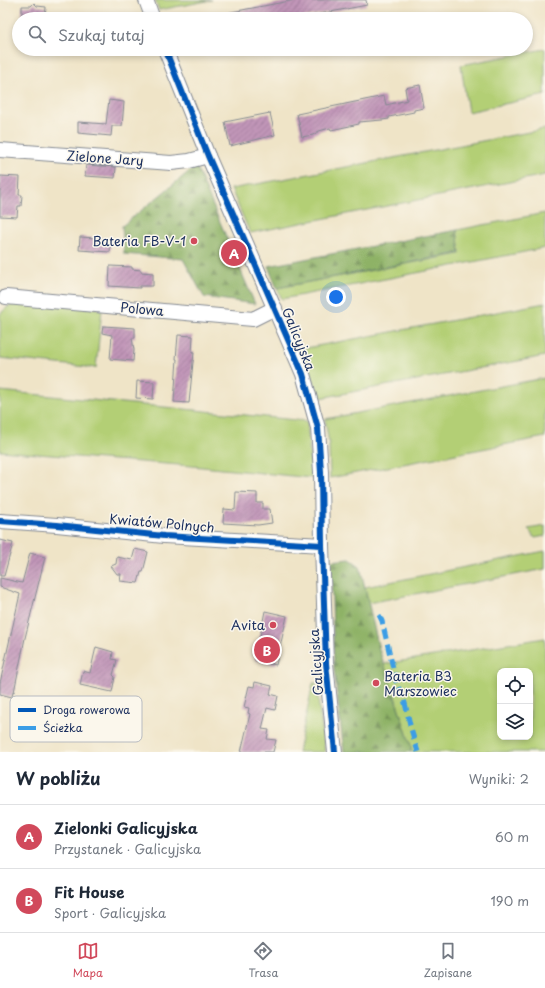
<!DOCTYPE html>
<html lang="pl">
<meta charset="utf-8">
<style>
body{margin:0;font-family:"Playpen Sans",sans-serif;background:#f6f6f7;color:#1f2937}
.controls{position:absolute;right:12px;bottom:12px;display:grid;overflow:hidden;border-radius:8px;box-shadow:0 2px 6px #0003}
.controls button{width:36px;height:36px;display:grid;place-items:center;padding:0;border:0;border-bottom:1px solid #e0e1e3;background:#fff;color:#1f2937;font:20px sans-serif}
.you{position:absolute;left:336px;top:297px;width:14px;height:14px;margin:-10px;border:3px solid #fff;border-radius:50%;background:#1a73e8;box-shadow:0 0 0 6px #1a73e833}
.badge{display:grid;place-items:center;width:26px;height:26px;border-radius:50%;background:#d1495b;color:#fff;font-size:13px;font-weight:700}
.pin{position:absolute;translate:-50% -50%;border:2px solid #fff;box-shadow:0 1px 4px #0006}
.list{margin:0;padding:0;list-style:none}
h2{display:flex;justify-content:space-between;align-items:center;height:52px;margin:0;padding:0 16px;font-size:17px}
h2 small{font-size:13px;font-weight:400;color:#747a83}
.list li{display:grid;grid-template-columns:26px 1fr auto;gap:12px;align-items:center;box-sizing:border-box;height:64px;padding:0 16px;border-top:1px solid #e0e1e3}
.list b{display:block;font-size:15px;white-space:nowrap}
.list p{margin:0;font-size:13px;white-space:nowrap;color:#747a83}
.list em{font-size:13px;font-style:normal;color:#747a83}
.icon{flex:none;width:22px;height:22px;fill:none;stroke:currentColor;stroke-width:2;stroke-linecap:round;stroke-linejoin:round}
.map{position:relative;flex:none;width:545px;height:752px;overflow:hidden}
.search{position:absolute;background:#fff;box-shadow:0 2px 6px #0003;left:12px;right:12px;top:12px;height:44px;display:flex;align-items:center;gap:10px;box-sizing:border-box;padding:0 14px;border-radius:22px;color:#747a83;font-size:15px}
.sheet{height:180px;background:#fff}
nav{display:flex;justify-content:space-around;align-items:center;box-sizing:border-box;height:56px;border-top:1px solid #e0e1e3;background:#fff;font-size:11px;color:#747a83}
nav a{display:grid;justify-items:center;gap:2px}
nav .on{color:#d1495b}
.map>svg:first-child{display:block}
.green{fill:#b3cf75;stroke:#677f6a;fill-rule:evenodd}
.forest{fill:url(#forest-firs);stroke:#547062}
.building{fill:url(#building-hatch)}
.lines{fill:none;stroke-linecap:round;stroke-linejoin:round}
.minor-casing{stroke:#858a92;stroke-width:16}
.minor{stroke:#fff;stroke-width:14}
.quiet{stroke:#3b9de6;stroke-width:5;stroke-dasharray:10 5;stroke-linecap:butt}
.cycleway-casing{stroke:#fbf7ec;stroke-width:8}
.cycleway{stroke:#0057b8;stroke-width:6}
.poi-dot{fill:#d1495b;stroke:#fbf7ec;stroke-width:1.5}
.labels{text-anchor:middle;stroke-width:3;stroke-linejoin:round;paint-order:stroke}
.street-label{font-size:13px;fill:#1b2f5e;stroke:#fbf7ec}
.poi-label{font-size:13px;fill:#1b2f5e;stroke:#fbf7ec;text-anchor:end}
.key{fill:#fbf7ec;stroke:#b8bbc1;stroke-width:1}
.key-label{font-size:11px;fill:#1b2f5e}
</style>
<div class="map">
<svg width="545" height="752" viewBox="0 0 545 752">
<defs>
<pattern id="forest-firs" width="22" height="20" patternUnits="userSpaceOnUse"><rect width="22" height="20" fill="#8eb266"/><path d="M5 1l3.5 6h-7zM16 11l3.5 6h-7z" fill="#739157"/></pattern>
<pattern id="building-hatch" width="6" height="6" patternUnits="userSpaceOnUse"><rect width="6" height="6" fill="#c195b8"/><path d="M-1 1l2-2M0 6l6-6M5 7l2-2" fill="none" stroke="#9c7a99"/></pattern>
</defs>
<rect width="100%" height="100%" fill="#fbf7ec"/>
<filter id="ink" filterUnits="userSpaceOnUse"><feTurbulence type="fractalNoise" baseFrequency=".025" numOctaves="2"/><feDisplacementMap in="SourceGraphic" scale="8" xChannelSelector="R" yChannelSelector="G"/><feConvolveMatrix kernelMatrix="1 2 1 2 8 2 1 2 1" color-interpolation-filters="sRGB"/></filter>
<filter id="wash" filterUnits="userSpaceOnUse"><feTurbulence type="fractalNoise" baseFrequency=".012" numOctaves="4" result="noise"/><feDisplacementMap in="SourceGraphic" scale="16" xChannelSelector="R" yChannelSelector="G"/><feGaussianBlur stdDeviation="0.9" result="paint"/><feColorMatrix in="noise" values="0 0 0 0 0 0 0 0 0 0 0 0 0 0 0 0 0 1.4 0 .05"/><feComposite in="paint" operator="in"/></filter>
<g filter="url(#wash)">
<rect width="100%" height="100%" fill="#efe4c7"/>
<!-- green -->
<g class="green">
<polygon points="155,0 212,0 159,10"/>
<polygon points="545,49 545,95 468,112 461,65"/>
<polygon points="545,129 545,175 250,233 231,189"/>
<polygon points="545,213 545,248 282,299 277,288 460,254 457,230"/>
<polygon points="14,301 102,309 96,368 0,358 0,314"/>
<polygon points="545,303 545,356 320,398 301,349"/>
<polygon points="545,378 545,437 330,478 329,444 325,419"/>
<polygon points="0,391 307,421 312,478 192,466 0,451"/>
<polygon points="545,526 545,536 535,538 528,529"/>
<polygon points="545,551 545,569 368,603 365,587"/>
<path d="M545,638V752H411V746L384,664ZM500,671H530V737H500Z"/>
<polygon points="313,683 316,683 325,752 298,752"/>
</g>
<!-- forest -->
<g class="forest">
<polygon points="196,166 255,304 204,297 183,259 124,254 122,226"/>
<polygon points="457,230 460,253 277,288 268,266"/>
<polygon points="350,559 360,566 379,649 411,746 411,752 344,752 334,669 331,561"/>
</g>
<g id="blocks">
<!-- building -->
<g class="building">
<polygon points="295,0 366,0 367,5 294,19 221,19 221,14"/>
<polygon points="34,3 37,6 46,7 45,19 22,19 22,6 31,6"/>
<polygon points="420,85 424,108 414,110 414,112 389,117 389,119 382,120 359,122 359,124 331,130 330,128 319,131 313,135 302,137 297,114 384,96 386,105 407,100 405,88"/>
<polygon points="109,100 124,102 122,126 112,126 111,136 78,133 78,122 106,124"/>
<polygon points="270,113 275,135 230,146 225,122"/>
<polygon points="86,165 116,167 115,178 85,176"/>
<polygon points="0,176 20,177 19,195 22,195 21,206 18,206 17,217 0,216"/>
<polygon points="80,237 111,239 110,252 79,250"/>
<polygon points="110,266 132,267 132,269 141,270 141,272 153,273 153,286 140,286 140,288 109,286"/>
<polygon points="103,326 135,328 135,338 132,338 134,350 133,361 110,359 112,335 102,333"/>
<polygon points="178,335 193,336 192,352 194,352 189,403 174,402 177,359 176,359"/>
<polygon points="137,381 154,382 153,399 136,398"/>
<polygon points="236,492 257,493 257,503 263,503 263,509 270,509 272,523 258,525 223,523 224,509 235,510"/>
<polygon points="0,540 13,543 4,576 0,576"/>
<polygon points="135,549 148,552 143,572 141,572 138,583 120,581 121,574 117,574 111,566 116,564 117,557 132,560"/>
<polygon points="30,553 45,557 25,638 14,692 13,691 12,697 0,694 0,683 20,594 0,587 0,578 22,583"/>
<polygon points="265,611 287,616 276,665 255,660"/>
<polygon points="96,647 113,652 112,659 117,660 113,675 115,677 112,692 80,685 83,671 90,673"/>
<polygon points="255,682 272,686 270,694 278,696 275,710 267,708 262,729 269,730 267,739 276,740 273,752 241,752 250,714 248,713 249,708 244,707 249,686 254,687"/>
</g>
</g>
</g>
<g filter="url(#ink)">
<use href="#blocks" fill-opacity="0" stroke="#858a92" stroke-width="1"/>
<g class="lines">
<defs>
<g id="minor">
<polyline points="146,0 153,19"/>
<polyline points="165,49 208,156 303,374 318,428 321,472 322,545 326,663 335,752"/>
<polyline points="0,150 171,163 189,161 208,156"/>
<polyline points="6,297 253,319 275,308"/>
<polyline points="0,521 57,525 164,536 322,545"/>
</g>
</defs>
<!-- minor casing -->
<use href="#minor" class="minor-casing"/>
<!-- minor -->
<use href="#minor" class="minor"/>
<!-- quiet -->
<polyline class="quiet" points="379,615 382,621 396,681 405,703 411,729 418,752"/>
<defs>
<g id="cycleway">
<polyline points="165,49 208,156 303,374 318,428 321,472 322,545 326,663 335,752"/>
<polyline points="0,521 57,525 164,536 322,545"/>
</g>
</defs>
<!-- cycleway casing -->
<use href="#cycleway" class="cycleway-casing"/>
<!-- cycleway -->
<use href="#cycleway" class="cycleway"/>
</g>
</g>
<!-- markers -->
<g class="poi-dot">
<circle cx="194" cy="241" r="4"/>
<circle cx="273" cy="625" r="4"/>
<circle cx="376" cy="683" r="4"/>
</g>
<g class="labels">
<!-- street labels -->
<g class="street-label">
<text transform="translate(105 158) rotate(4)" y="5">Zielone Jary</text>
<text transform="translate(142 309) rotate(5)" y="5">Polowa</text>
<text transform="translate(299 339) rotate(68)" y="5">Galicyjska</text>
<text transform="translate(162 523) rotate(5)" y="5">Kwiatów Polnych</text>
<text transform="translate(316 662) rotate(-94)" y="5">Galicyjska</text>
</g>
<!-- poi labels -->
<g class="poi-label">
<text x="186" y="246">Bateria FB-V-1</text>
<text x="265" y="630">Avita</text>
<text x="384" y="681" text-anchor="start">Bateria B3<tspan x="384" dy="15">Marszowiec</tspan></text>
</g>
</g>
<!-- legend -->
<rect x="10" y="696" width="132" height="46" rx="6" class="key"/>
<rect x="18" y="708" width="18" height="4" fill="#0057b8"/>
<rect x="18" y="726" width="18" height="4" fill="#3b9de6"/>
<g class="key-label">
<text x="43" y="714">Droga rowerowa</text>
<text x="43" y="732">Ścieżka</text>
</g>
</svg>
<div class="controls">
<button><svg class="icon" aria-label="locate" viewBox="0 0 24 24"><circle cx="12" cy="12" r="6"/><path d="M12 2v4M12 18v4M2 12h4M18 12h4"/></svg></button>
<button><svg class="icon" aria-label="layers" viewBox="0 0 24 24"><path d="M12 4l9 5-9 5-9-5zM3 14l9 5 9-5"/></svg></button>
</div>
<div class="you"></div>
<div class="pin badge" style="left:234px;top:253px">A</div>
<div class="pin badge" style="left:267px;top:650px">B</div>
<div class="search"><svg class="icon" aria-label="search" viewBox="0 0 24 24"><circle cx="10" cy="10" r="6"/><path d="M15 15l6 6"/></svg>Szukaj tutaj</div>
</div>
<section class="sheet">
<h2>W pobliżu<small>Wyniki: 2</small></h2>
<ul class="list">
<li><span class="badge">A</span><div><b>Zielonki Galicyjska</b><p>Przystanek · Galicyjska</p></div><em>60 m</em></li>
<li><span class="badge">B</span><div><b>Fit House</b><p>Sport · Galicyjska</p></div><em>190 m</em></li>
</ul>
</section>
<nav>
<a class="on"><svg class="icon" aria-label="map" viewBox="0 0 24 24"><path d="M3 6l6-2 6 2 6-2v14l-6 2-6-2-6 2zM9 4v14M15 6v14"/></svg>Mapa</a>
<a><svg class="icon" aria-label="directions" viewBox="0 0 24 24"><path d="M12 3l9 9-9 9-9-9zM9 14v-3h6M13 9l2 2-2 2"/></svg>Trasa</a>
<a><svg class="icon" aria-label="saved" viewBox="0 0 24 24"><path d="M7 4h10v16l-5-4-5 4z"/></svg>Zapisane</a>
</nav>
